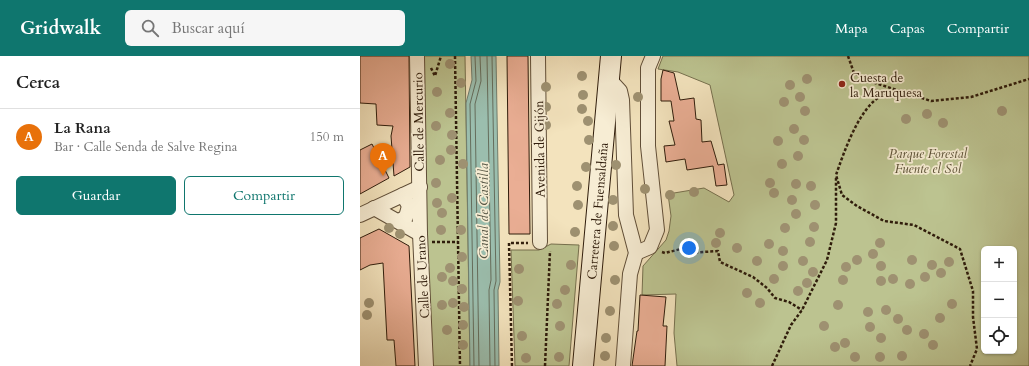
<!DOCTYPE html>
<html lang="es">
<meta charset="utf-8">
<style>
body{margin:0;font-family:Cardo,serif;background:#f6f6f6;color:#222}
.controls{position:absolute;right:12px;bottom:12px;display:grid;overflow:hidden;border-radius:6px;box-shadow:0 1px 3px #0004}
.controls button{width:36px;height:36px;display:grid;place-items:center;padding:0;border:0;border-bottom:1px solid #e0e0e0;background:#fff;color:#222;font:20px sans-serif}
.you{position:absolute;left:329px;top:192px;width:14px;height:14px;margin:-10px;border:3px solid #fff;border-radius:50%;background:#1a73e8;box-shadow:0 0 0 6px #1a73e833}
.badge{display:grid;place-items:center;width:26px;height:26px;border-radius:50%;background:#0f766e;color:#fff;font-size:13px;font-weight:700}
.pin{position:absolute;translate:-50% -33px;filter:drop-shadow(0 1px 2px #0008)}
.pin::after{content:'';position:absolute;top:21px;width:14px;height:12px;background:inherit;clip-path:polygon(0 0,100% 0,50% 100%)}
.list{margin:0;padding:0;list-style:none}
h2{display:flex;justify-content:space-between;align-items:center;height:52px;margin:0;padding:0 16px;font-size:17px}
h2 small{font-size:13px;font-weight:400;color:#767676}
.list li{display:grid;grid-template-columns:26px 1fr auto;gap:12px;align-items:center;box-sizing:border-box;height:56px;padding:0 16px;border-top:1px solid #e0e0e0}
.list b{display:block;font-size:15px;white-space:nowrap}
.list p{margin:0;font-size:13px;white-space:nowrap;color:#767676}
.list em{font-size:13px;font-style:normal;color:#767676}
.actions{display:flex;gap:8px;padding:12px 16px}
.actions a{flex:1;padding:9px 0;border:1px solid #0f766e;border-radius:6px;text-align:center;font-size:14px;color:#0f766e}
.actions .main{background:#0f766e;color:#fff}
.icon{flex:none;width:22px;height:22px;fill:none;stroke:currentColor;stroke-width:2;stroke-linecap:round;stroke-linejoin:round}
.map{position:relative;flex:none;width:669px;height:310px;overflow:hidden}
header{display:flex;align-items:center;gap:24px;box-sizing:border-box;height:56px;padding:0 20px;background:#0f766e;color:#fff}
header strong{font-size:19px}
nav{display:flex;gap:22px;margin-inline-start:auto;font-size:14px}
.search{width:280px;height:36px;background:#f6f6f6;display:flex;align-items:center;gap:10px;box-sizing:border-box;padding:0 14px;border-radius:6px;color:#767676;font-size:15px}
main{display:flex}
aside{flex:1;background:#fff}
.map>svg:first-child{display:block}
.green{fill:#bcc390;stroke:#76704e;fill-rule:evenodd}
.water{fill:#9bbeae;stroke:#707d6d}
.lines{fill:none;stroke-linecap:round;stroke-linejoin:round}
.shore{stroke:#656d5c;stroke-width:1}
.building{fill:#eaae94;stroke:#2f1c0b}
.minor-casing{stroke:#604e38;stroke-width:16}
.secondary-casing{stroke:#2f1c0b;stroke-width:22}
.path{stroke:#2f1c0b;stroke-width:2.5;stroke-dasharray:3 2;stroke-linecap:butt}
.minor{stroke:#f7edd4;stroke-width:14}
.secondary{stroke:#f7edd4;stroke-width:20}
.tree{fill:#9e9171}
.poi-dot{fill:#8f2418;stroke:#f7edd4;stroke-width:1.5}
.labels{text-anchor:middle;stroke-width:3.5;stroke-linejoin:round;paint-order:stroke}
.poi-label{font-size:13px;fill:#2f1c0b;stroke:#f7edd4;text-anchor:start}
.street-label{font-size:13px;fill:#2f1c0b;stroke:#f7edd4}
.park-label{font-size:13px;font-style:italic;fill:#594e33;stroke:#f7edd4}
.water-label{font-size:14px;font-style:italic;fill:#554;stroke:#f7edd4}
</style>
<header>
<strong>Gridwalk</strong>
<div class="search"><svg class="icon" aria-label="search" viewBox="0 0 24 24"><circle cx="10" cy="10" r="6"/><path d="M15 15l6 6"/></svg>Buscar aquí</div>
<nav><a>Mapa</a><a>Capas</a><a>Compartir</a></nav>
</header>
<main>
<aside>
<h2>Cerca<small></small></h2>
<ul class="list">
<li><span class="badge" style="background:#e8710a">A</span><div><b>La Rana</b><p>Bar · Calle Senda de Salve Regina</p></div><em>150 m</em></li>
</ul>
<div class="actions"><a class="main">Guardar</a><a>Compartir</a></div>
</aside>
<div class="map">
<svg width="669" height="310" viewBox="0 0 669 310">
<rect width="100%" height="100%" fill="#f3e3bd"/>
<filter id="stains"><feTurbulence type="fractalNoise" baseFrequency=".005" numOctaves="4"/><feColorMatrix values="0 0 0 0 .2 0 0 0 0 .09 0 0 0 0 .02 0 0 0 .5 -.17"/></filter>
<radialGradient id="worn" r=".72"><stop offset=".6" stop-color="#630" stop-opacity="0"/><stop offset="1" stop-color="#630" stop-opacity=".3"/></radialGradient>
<!-- green -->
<g class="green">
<polygon points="61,0 105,0 110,310 72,310 65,186"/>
<path d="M303,0H669V310H317L314,277L316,238L282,239L283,210L306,184L309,175L311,160L308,138L344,132L369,146L374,139L350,29L318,16L298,13ZM624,193H654V295H624Z"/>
<polygon points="191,188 219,189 209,310 155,310 151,194 179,194"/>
</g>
<!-- water -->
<polygon class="water" points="111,0 136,0 140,226 138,234 139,310 110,310 106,47 112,24"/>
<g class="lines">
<!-- shore -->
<g class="shore">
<polyline points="127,0 131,224 129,234 130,310"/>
<polyline points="132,0 136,225 134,234 135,310"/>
<polyline points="114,310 110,48 116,25 115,0"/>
<polyline points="119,310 115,48 121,25 120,0"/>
</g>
</g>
<!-- building -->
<g class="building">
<polygon points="0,0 49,0 50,111 34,120 31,80 33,70 17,69 16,48 0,47"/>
<polygon points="147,0 168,0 170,178 149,178"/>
<polygon points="303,14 314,17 320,44 334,42 336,63 341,64 342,86 351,85 358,109 364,108 367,129 356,130 353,110 327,114 325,103 306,106 304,90 315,89 309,65 314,65 311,45 301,45 301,23"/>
<polygon points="12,88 29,122 0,138 0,94"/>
<polygon points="19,173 49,190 55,310 36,310 34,284 27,284 23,207 10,209 0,214 0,182"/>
<polygon points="280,239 306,241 303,270 307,270 305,310 272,310 277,275 278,275"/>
</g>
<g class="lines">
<defs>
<g id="minor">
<polyline points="57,0 60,178 66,310"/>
<polyline points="178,0 180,186"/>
<polyline points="249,23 260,35 262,44 266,159 276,197 270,218 263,310"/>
<polyline points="14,152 60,178"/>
<polyline points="0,159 60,131"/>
<polyline points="39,165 46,161 49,150 43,139"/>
<polyline points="276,197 290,191 297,174 288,90 288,12 293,0"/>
</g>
<polyline id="secondary" points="223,310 251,0"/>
</defs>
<!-- minor casing -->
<use href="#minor" class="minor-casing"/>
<!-- secondary casing -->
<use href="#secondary" class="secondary-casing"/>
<!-- path -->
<g class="path">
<polyline points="95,0 100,310"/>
<polyline points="488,0 494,17 512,26 571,45 611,41 669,23"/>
<polyline points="71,12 75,20 81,0"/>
<path d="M536,34C531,36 526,37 521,40C499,52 484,96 476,119L482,139L497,150L524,165L554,169L600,193L613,235V261L617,293L610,310"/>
<polyline points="72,186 98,186"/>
<polyline points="302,196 305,197 321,193 328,197 358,195 360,206 393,221 407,232 415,242 429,246 442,254"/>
<polyline points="152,310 149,187 168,187"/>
<polyline points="185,310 190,195"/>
<polyline points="412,310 431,269 442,254 467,204 476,167 476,122"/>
</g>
<!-- minor -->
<use href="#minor" class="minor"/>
<!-- secondary -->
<use href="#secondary" class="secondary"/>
</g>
<!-- trees -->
<g class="tree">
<circle cx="90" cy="8" r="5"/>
<circle cx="222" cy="20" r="5"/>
<circle cx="447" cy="23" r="5"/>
<circle cx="101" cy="27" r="5"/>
<circle cx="430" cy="29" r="5"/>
<circle cx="186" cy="31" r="5"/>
<circle cx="77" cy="36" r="5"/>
<circle cx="223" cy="39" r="5"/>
<circle cx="278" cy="41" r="5"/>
<circle cx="440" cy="41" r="5"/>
<circle cx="424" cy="46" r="5"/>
<circle cx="186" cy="51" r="5"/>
<circle cx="222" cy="53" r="5"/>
<circle cx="445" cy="55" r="5"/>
<circle cx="642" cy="55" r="5"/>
<circle cx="90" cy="57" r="5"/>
<circle cx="567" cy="58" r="5"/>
<circle cx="546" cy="63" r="5"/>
<circle cx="228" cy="65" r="5"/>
<circle cx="583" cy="67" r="5"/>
<circle cx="186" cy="69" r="5"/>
<circle cx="76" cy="70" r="5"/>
<circle cx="434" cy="73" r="5"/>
<circle cx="92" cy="79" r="5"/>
<circle cx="229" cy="84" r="5"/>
<circle cx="444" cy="84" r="5"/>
<circle cx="418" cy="85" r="5"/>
<circle cx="91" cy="94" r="5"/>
<circle cx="438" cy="100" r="5"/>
<circle cx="80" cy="104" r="5"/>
<circle cx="103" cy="108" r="5"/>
<circle cx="422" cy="108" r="5"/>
<circle cx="256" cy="109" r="5"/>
<circle cx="226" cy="111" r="5"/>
<circle cx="76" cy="127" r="5"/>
<circle cx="410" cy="127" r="5"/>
<circle cx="436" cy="128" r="5"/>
<circle cx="217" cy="130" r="5"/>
<circle cx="451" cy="130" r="5"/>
<circle cx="285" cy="133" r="5"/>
<circle cx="334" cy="136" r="5"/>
<circle cx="414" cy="137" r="5"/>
<circle cx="310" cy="139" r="5"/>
<circle cx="92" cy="142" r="5"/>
<circle cx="253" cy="144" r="5"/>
<circle cx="432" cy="144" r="5"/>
<circle cx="77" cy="147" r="5"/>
<circle cx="218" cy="149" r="5"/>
<circle cx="455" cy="149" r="5"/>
<circle cx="82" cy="157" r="5"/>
<circle cx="436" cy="158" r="5"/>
<circle cx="253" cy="170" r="5"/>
<circle cx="454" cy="171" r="5"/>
<circle cx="29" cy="172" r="5"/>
<circle cx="425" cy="172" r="5"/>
<circle cx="81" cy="174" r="5"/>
<circle cx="101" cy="174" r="5"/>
<circle cx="215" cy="176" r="5"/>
<circle cx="360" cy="177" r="5"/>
<circle cx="40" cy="178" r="5"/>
<circle cx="450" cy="186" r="5"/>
<circle cx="356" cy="187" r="5"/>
<circle cx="520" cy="187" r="5"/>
<circle cx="409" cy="188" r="5"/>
<circle cx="254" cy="190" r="5"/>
<circle cx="330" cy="192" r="5"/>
<circle cx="377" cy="192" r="5"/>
<circle cx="423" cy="195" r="5"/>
<circle cx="513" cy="198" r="5"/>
<circle cx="102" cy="201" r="5"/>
<circle cx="497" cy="204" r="5"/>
<circle cx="552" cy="204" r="5"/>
<circle cx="397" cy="205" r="5"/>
<circle cx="443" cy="205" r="5"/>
<circle cx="589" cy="206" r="5"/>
<circle cx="211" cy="209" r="5"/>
<circle cx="572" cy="209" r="5"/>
<circle cx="423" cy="210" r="5"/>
<circle cx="521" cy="210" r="5"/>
<circle cx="486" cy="211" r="5"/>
<circle cx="90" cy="212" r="5"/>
<circle cx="159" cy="213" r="5"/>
<circle cx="453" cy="216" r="5"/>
<circle cx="581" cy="217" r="5"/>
<circle cx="82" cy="221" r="5"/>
<circle cx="565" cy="221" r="5"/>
<circle cx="414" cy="223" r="5"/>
<circle cx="533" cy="223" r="5"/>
<circle cx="255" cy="224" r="5"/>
<circle cx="483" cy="224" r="5"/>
<circle cx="93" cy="225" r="5"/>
<circle cx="521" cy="225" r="5"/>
<circle cx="447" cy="227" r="5"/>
<circle cx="550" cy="228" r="5"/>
<circle cx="102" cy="233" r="5"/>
<circle cx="205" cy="234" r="5"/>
<circle cx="438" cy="235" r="5"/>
<circle cx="387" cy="237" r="5"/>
<circle cx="158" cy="245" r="5"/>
<circle cx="9" cy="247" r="5"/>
<circle cx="93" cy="247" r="5"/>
<circle cx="400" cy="247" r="5"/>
<circle cx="197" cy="248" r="5"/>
<circle cx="592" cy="248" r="5"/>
<circle cx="82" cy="249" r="5"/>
<circle cx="478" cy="249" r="5"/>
<circle cx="104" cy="251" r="5"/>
<circle cx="526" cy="254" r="5"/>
<circle cx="250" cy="255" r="5"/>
<circle cx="508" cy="256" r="5"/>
<circle cx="7" cy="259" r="5"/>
<circle cx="580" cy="262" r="5"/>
<circle cx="538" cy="263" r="5"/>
<circle cx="103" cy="269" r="5"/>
<circle cx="200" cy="270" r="5"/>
<circle cx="464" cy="270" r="5"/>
<circle cx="510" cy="271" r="5"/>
<circle cx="87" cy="274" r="5"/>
<circle cx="547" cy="274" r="5"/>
<circle cx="564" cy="278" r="5"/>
<circle cx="162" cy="280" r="5"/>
<circle cx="246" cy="282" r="5"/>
<circle cx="521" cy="282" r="5"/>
<circle cx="485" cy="287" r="5"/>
<circle cx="103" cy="289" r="5"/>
<circle cx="573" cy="289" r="5"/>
<circle cx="475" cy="291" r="5"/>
<circle cx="245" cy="300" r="5"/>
<circle cx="542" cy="300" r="5"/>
<circle cx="199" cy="301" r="5"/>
<circle cx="495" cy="301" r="5"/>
<circle cx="520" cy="301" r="5"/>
<circle cx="166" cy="302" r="5"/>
</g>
<!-- markers -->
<circle class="poi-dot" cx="482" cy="28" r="4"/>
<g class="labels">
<!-- poi labels -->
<g class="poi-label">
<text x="490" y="26">Cuesta de<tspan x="490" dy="15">la Maruquesa</tspan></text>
</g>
<!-- street labels -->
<g class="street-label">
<text transform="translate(58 66) rotate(-91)" y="5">Calle de Mercurio</text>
<text transform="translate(179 93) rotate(-91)" y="5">Avenida de Gijón</text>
<text transform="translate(237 155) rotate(-85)" y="5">Carretera de Fuensaldaña</text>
<text transform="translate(62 221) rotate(-93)" y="5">Calle de Urano</text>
</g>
<!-- park labels -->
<g class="park-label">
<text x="568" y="102">Parque Forestal<tspan x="568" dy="15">Fuente el Sol</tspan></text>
</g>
<!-- water labels -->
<g class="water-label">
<text transform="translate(123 155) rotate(-90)" y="5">Canal de Castilla</text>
</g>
</g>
<rect width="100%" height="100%" filter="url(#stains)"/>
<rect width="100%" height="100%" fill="url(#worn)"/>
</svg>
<div class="controls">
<button>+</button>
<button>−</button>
<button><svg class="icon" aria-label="locate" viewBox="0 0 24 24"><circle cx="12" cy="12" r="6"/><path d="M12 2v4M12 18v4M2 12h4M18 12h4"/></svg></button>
</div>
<div class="you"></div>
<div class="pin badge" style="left:23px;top:120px;background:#e8710a">A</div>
</div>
</main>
